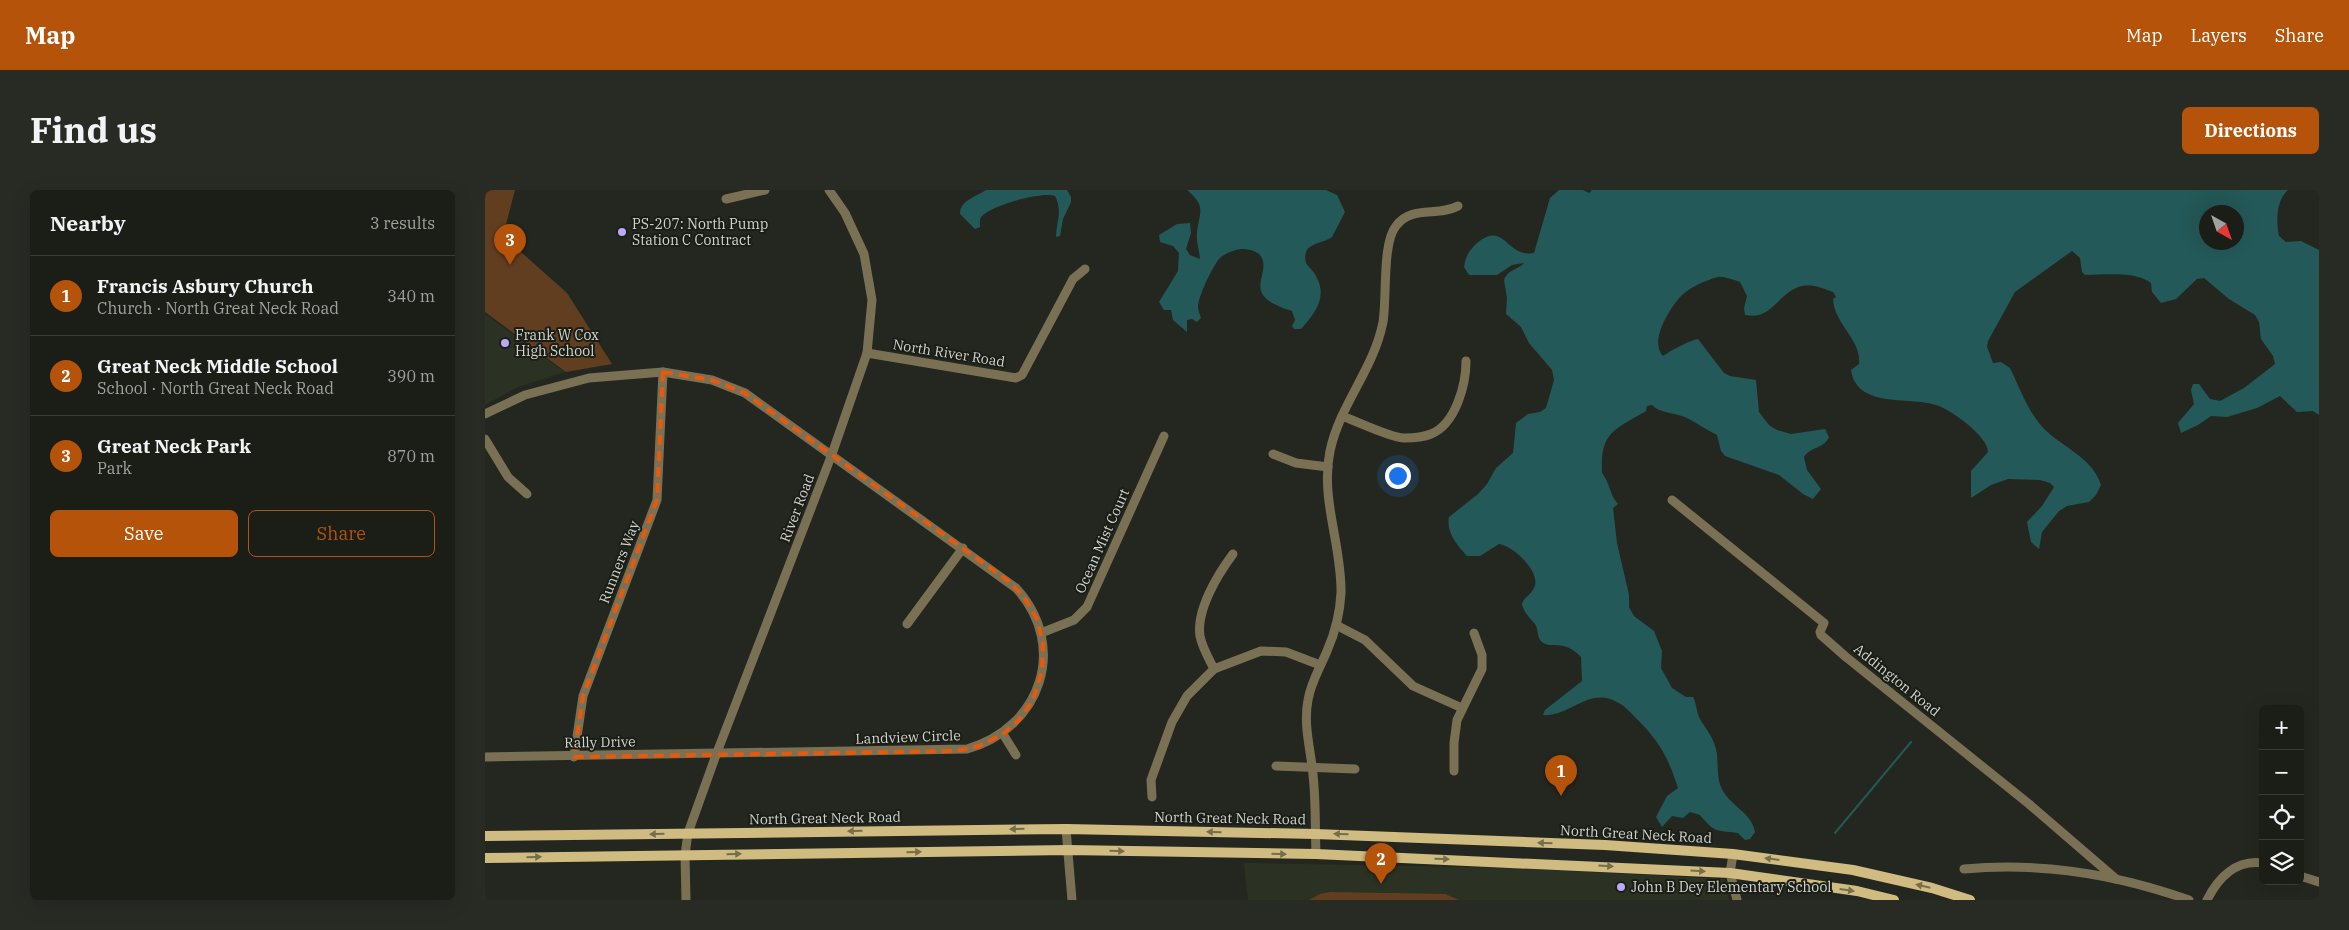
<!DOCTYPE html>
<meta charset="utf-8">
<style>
body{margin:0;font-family:"IBM Plex Serif",serif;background:#282a24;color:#f1f3f6}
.controls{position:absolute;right:15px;bottom:15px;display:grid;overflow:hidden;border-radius:8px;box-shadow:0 5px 20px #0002}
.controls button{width:45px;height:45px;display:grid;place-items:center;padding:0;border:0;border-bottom:1px solid #393b36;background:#1b1d17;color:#f1f3f6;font:25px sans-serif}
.compass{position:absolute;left:1714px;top:15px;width:45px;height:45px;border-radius:50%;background:#1b1d17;box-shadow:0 5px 20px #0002;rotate:140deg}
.you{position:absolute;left:912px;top:285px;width:18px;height:18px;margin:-12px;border:4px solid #fff;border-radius:50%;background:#1a73e8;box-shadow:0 0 0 8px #1a73e833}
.badge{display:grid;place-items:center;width:32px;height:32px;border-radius:50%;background:#b45309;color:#fff;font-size:16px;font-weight:700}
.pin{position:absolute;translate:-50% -41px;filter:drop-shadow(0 1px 2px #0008)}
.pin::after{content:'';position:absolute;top:26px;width:18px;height:15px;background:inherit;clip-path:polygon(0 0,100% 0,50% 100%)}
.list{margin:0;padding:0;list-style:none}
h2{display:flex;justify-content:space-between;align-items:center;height:65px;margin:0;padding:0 20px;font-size:21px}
h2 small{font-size:16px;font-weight:400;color:#a0a2a1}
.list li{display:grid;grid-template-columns:32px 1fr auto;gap:15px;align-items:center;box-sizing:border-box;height:80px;padding:0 20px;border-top:1px solid #393b36}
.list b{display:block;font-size:19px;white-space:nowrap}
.list p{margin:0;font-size:16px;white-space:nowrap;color:#a0a2a1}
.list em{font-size:16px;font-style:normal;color:#a0a2a1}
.actions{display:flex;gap:10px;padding:15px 20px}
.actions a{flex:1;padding:11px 0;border:1px solid #b45309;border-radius:8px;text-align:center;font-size:18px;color:#b45309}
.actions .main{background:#b45309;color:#fff}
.icon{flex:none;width:28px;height:28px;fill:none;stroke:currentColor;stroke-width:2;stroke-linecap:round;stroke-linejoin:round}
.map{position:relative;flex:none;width:1834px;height:710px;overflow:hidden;border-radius:8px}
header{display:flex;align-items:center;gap:30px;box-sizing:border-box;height:70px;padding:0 25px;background:#b45309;color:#fff}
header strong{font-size:24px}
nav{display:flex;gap:28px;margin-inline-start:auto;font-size:18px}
.intro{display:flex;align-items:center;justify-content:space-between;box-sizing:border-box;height:120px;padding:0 30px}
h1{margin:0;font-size:35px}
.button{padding:12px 22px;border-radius:8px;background:#b45309;color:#fff;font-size:18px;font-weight:700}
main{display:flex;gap:30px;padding:0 30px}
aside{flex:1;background:#1b1d17;border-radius:8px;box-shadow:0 5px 20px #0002}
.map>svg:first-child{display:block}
.built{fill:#2c3223}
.green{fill:#623e21}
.water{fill:#235958;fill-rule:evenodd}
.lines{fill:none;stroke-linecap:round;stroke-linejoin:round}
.stream{stroke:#235958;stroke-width:2}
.minor{stroke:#7a7155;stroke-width:9}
.major{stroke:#d0bc81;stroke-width:10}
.oneway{fill:#756d4c}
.marked{fill:none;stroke:#e8590c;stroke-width:4;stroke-dasharray:10 6;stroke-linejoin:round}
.poi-dot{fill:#baaaf6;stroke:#1a1e16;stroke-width:2}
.labels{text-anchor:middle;stroke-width:4;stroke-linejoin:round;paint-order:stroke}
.poi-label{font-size:14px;fill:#d1d4ce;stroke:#1a1e16;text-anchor:start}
.street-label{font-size:14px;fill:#d1d4ce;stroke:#1a1e16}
</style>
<header>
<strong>Map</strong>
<nav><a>Map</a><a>Layers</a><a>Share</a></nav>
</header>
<div class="intro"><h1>Find us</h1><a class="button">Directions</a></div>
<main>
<aside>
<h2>Nearby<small>3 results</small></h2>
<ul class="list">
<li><span class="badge">1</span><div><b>Francis Asbury Church</b><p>Church · North Great Neck Road</p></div><em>340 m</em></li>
<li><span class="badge">2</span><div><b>Great Neck Middle School</b><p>School · North Great Neck Road</p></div><em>390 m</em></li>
<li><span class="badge">3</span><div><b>Great Neck Park</b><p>Park</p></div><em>870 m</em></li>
</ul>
<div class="actions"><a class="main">Save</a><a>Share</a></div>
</aside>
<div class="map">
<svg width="1834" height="710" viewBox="0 0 1834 710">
<rect width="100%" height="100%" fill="#24271f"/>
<!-- built -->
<g class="built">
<polygon points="0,124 80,182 33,197 0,215"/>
<polygon points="759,673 1029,678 1239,689 1244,710 763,710"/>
</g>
<!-- green -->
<g class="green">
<polygon points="0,0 30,0 18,46 82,103 127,174 81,182 0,122"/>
<polygon points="845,702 960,704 974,710 824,710 835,704"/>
</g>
<!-- water -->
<g class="water">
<path d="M501,0H582L586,7V12L578,29L575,46L571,47C571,33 578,21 570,6C558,1 507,15 497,26C494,29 495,33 495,37L490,39L475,24C475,10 491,7 501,0Z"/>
<path d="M702,0H841L852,5L860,22L847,47C836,55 816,52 821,73C824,78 829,81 831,86C843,107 830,123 816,139H809L807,136L810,130L807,121C750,104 791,83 774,64C769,60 762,59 756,59C748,60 741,63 735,68C728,75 713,107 713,117C713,121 715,124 716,128L712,132L707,129L702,130V142L688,130L686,120H679L674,112L693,81L694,63L688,56L675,52L674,45L692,34L705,33L706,43L701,59L705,65L715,69C714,59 711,52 712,42C715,21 721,16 702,0Z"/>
<path d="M1074,0H1098L1104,3L1107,0H1803C1791,10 1791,32 1794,46L1801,52L1816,51L1834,60V225L1828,221L1812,222L1795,206L1772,218L1742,227L1726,226L1713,235L1696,243L1693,233L1709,214L1706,200L1708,194H1714L1725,209L1735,211L1759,198L1790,174L1788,166L1776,149L1774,132L1770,125L1744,109L1719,88L1712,89L1691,109L1676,113L1667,102L1666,93C1650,81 1619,85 1600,85L1597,82L1595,68L1587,61L1530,102L1503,151L1502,157L1508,173L1516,172L1525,178C1534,196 1541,217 1554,233C1572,256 1607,265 1616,295L1611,305L1604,312L1582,316L1574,321L1557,342L1554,359L1546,352L1542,332L1557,316L1569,297L1565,293L1555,290L1523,289L1506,295L1486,308V281L1503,262C1503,246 1465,219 1451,215C1423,206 1372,219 1366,180L1374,174C1377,150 1349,134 1348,109L1351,107L1348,102C1339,99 1327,93 1317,96C1294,101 1287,131 1260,125L1259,118L1262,106L1255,92C1249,90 1238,86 1233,87C1221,90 1203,98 1195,107C1184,120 1164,151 1178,166C1185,161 1203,151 1213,149L1239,183L1245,186L1271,190L1274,222L1284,235L1292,240L1306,244L1340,239L1344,247C1339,259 1326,256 1319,267L1322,280L1336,299L1328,309L1318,304L1294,285L1240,266L1236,261L1232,245C1221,240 1211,232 1200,227C1190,223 1174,223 1167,215L1162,216L1161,221C1129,240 1115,242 1117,283C1125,293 1124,304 1133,314L1128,318L1132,353L1144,405V417L1149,426L1169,441L1177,461L1176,478L1187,498L1201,507H1208C1212,514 1211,522 1215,529C1221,539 1228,547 1231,559C1234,572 1231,585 1236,597C1244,616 1267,622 1270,642L1265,649L1260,650L1253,643C1230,640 1230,643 1215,625L1205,622L1198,628L1187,626L1177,637L1171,627L1182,606L1193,598C1182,564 1174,551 1149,526C1138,514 1126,505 1109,508C1092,512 1075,527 1058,525L1060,520L1097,491L1096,467C1078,448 1068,460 1057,452C1051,447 1054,440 1050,434C1044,427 1039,423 1037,414C1039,407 1046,405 1049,398C1057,383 1029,356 1014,354L995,366H982C972,355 961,343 964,327L993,304L1002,294L1011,278L1028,263L1031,233L1043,224L1055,222L1061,218L1069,190L1067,180L1044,153L1036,137L1021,124L1022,108L1019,90C1023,79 1033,80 1039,73L1027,75L1012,85H984L979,77C981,66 983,62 991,54C1020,29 1020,68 1049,63L1065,8ZM1752,22V52H1722V22Z"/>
</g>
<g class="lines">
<!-- stream -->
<polyline class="stream" points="1350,643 1426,552"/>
<!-- minor -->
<g class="minor">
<polyline points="241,9 280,0"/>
<polyline points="382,163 531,188 537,185 588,89 600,79"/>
<path d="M0,224L40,205L104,188L178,182L227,190L260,203L531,398C584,456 556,538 482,559L0,567"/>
<path d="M857,226C871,231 906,248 919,248C926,248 939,247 946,244C971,234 981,194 981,171"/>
<polyline points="0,249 23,287 42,304"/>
<polyline points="788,264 811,273 843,277"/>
<polyline points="1187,310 1339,433 1335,442 1336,445 1361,467 1544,614 1631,689"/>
<polyline points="422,434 478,358"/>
<polyline points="851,435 880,450 928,496 977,518"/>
<polyline points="556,443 589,430 602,417 679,246"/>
<path d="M729,479C724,469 717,457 715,446C711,420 733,384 748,364"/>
<polyline points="518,544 531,565"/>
<polyline points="89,567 98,506 172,310 178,182"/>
<polyline points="791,576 870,579"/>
<polyline points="969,581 969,553 972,530 997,479 997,465 989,443"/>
<polyline points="667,607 666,590 687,532 702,506 729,479 776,461 801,462 835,475"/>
<polyline points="581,639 587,710"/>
<path d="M831,664C830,638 831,611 828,585C826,560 818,536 823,510C826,492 835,478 842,461C850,443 855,423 856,403C857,355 835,309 845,261C855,214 889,179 898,132C902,108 897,53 911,36C926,15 953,27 973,16"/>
<polyline points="1248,664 1245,683 1252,710"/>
<path d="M1479,679C1556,672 1631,684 1704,710"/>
<polyline points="1815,686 1834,692"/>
<polyline points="201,710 200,665 203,643 231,565 347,264 382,163 387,110 379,64 360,23 344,0"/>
<path d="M1722,710C1733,688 1751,669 1778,673"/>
</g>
<!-- major -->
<g class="major">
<polyline points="0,646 581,639 830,644 1120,655 1248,664 1368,680 1447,698 1485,710"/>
<polyline points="0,668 583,660 831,664 1245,683 1372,701 1409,710"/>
</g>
</g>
<!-- one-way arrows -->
<defs><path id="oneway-solid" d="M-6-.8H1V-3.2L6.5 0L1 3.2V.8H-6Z" transform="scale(1.25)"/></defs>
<g class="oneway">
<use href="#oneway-solid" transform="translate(532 639) rotate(179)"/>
<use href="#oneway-solid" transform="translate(370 641) rotate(179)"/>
<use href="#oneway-solid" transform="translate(729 642) rotate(-179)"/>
<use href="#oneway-solid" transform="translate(172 644) rotate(179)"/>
<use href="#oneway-solid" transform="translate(856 644) rotate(-178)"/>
<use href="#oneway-solid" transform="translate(1060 653) rotate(-178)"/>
<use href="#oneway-solid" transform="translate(632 661) rotate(1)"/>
<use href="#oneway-solid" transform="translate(429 662) rotate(-1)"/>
<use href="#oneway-solid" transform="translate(249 664) rotate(-1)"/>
<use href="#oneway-solid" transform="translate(794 664) rotate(1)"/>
<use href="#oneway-solid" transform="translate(49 667) rotate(-1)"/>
<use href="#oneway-solid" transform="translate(957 669) rotate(2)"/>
<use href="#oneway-solid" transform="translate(1287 669) rotate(-173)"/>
<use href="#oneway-solid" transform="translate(1121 676) rotate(3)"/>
<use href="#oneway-solid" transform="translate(1213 681) rotate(3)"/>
<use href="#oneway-solid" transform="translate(1438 696) rotate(-167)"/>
<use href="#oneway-solid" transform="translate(1362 700) rotate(8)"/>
</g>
<!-- marked area -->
<path class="marked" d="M178,182L227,190L260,203L522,390L539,407L552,429L558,453L557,481L548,510L534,530L518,544L494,556L470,561L89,567L98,506L172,310Z"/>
<!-- markers -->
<g class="poi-dot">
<circle cx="137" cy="42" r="5"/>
<circle cx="20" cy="153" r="5"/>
<circle cx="1136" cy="697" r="5"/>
</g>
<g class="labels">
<!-- poi labels -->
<g class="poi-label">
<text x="147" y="39">PS-207: North Pump<tspan x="147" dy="16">Station C Contract</tspan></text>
<text x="30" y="150">Frank W Cox<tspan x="30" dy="16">High School</tspan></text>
<text x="1146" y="702">John B Dey Elementary School</text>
</g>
<!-- street labels -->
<g class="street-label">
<text transform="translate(464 163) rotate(9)" y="5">North River Road</text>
<text transform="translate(312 318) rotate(-69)" y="5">River Road</text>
<text transform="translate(617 351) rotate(-66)" y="5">Ocean Mist Court</text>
<text transform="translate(134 372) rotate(-69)" y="5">Runners Way</text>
<text transform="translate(1412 490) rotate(39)" y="5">Addington Road</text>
<text transform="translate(423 547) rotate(-2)" y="5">Landview Circle</text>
<text transform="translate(115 552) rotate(-1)" y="5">Rally Drive</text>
<text transform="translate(340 628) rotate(-1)" y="5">North Great Neck Road</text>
<text transform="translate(745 628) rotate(1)" y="5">North Great Neck Road</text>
<text transform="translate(1151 644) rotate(3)" y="5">North Great Neck Road</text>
</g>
</g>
</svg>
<div class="controls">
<button>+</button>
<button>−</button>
<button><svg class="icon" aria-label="locate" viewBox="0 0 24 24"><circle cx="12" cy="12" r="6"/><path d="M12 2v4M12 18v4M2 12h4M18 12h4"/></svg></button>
<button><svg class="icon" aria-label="layers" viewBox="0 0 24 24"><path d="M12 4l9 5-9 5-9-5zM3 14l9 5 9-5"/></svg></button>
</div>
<svg class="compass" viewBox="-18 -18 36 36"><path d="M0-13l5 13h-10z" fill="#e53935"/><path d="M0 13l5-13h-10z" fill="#a0a2a1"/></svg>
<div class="you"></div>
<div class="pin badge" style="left:1076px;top:606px">1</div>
<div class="pin badge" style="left:896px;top:694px">2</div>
<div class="pin badge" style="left:25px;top:75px">3</div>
</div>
</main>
